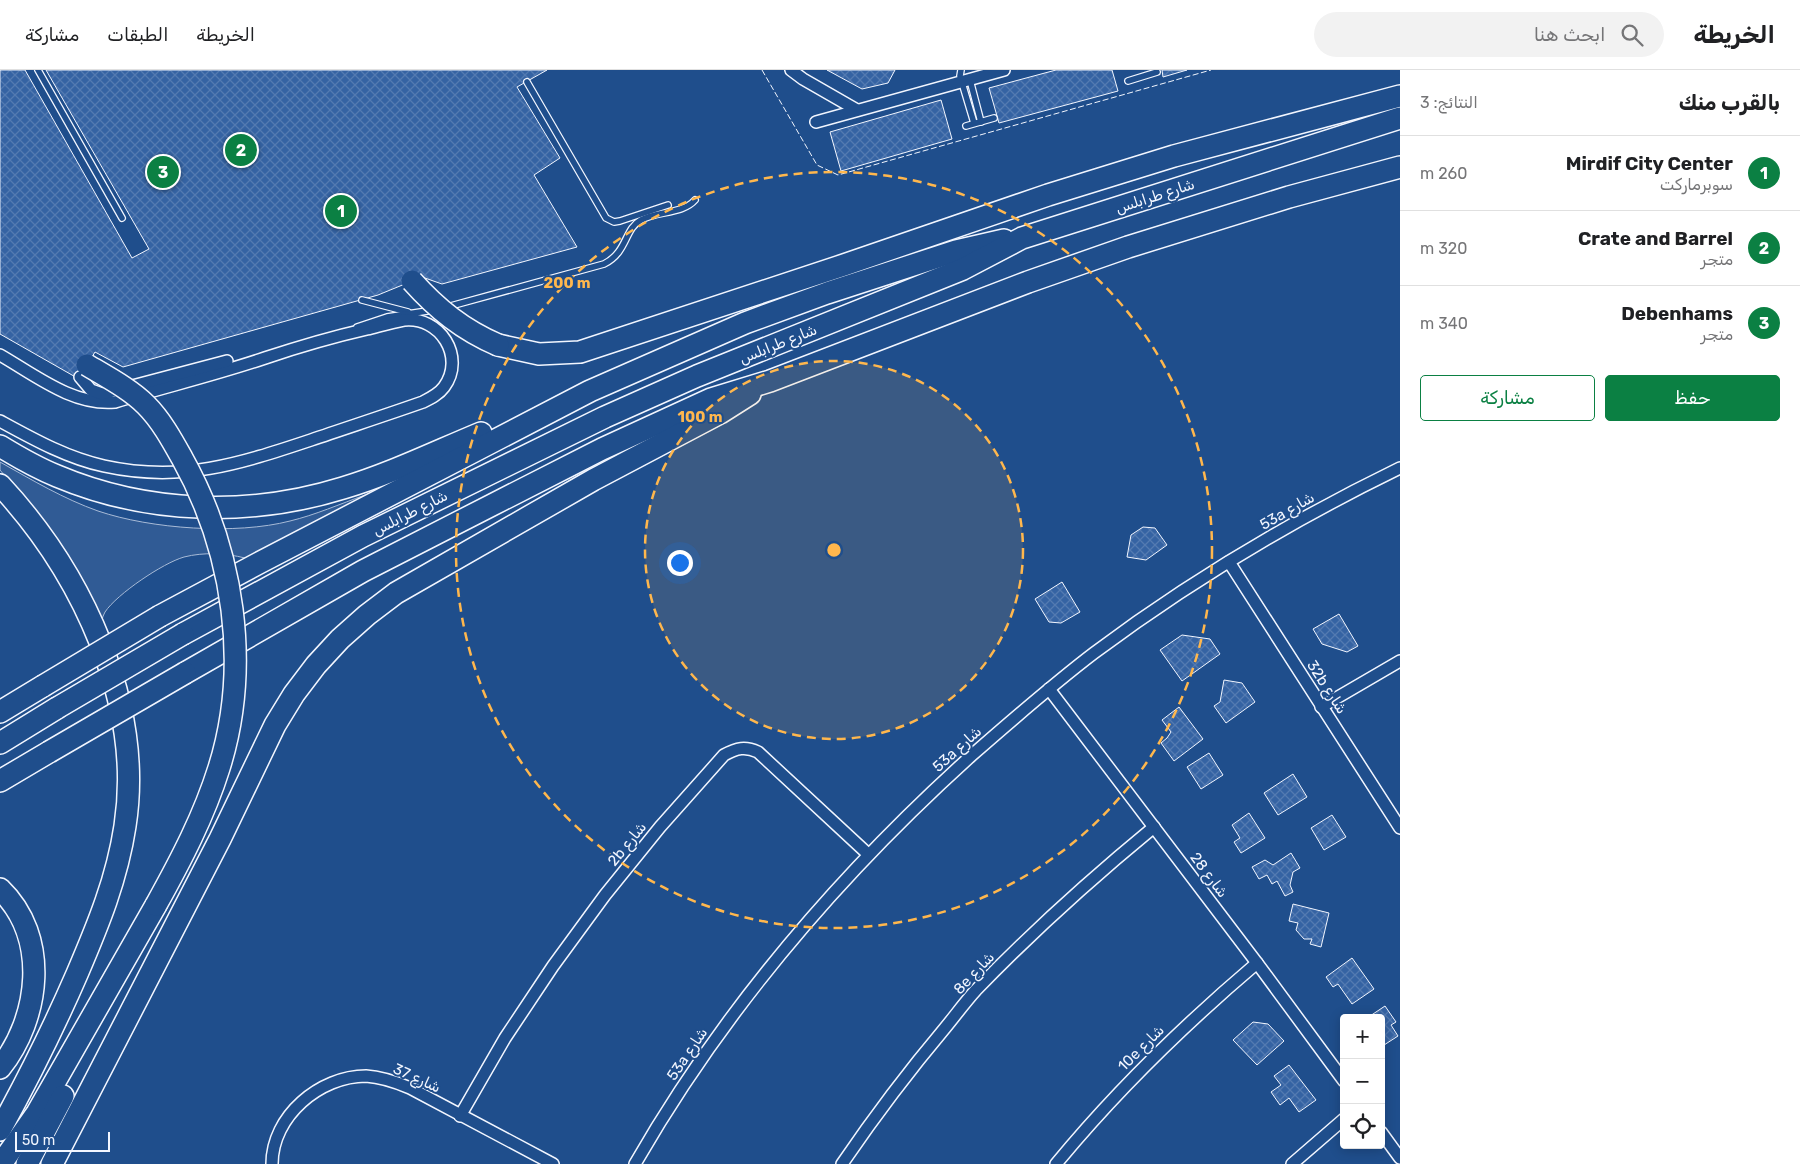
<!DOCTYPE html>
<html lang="ar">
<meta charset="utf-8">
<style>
body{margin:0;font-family:Rubik,Cairo,sans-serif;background:#f2f2f2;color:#202124;direction:rtl}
.controls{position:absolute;right:15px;bottom:15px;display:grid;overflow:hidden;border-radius:5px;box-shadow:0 2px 12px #0003}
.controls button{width:45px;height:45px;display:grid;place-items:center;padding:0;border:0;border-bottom:1px solid #e0e0e0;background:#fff;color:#202124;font:25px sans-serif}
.scale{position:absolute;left:15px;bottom:12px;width:95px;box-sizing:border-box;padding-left:5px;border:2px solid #f2f6ff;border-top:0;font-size:14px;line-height:18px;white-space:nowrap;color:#f2f6ff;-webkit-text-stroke:4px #1f4e8c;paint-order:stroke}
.you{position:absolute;left:679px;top:492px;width:18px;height:18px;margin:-12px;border:4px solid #fff;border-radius:50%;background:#1a73e8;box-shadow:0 0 0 8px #1a73e833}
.badge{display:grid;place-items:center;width:32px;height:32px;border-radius:50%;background:#0b8043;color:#fff;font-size:16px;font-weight:700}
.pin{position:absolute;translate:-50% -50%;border:2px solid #fff;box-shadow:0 1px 5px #0006}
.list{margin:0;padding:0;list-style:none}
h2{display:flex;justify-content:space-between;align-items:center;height:65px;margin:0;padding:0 20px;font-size:21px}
h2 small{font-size:16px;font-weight:400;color:#757577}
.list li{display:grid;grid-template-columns:32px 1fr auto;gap:15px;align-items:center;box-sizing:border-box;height:75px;padding:0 20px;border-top:1px solid #e0e0e0}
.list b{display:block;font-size:19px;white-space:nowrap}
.list p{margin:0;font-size:16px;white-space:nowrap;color:#757577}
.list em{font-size:16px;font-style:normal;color:#757577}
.actions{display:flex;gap:10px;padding:15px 20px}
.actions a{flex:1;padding:11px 0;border:1px solid #0b8043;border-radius:5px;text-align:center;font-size:18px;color:#0b8043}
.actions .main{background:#0b8043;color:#fff}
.icon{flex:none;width:28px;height:28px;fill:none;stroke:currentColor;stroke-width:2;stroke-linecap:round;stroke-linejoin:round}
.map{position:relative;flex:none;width:1400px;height:1094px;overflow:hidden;direction:ltr}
header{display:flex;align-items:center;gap:30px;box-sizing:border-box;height:70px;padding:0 25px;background:#fff;border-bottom:1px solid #e0e0e0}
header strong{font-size:24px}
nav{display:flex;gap:28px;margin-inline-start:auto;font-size:18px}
.search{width:350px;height:45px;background:#f2f2f2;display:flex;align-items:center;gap:12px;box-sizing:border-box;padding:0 18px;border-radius:28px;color:#757577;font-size:19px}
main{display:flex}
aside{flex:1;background:#fff}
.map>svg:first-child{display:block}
.green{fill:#305b95;stroke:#a8bbd7}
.building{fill:url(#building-cross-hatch);stroke:#f2f6ff}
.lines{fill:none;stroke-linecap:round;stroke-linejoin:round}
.lane-casing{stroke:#f2f6ff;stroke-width:8}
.street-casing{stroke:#f2f6ff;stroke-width:14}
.highway-casing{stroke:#f2f6ff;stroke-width:24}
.lane{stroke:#1f4e8c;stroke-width:5.5}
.street{stroke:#1f4e8c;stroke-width:11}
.highway{stroke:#1f4e8c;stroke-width:21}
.highway-bridge-casing{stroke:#f2f6ff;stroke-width:24;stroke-linecap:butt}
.highway-bridge{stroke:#1f4e8c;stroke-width:21}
.fence{stroke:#f2f6ff;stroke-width:1;stroke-dasharray:6 2.5;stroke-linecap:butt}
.ring{fill:none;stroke:#ffb74d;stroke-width:2.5;stroke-dasharray:9 6}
.labels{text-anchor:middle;stroke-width:4;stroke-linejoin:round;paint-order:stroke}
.street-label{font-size:15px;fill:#f2f6ff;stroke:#1f4e8c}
.centre{fill:#ffb74d;stroke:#1f4e8c;stroke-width:2.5}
.ring-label{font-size:15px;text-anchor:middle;font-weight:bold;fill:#ffb74d;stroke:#1f4e8c;stroke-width:4;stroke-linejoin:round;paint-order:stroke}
</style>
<header>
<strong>الخريطة</strong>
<div class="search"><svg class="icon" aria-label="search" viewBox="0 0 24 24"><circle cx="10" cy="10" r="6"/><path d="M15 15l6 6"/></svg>ابحث هنا</div>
<nav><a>الخريطة</a><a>الطبقات</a><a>مشاركة</a></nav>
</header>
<main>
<aside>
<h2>بالقرب منك<small>النتائج: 3</small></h2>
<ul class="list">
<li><span class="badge">1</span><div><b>Mirdif City Center</b><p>سوبرماركت</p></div><em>260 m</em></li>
<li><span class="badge">2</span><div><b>Crate and Barrel</b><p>متجر</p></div><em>320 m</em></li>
<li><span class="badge">3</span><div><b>Debenhams</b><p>متجر</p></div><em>340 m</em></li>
</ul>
<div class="actions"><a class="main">حفظ</a><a>مشاركة</a></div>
</aside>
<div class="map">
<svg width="1400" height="1094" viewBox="0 0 1400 1094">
<defs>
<pattern id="building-cross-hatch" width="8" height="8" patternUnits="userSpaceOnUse" patternTransform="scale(1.25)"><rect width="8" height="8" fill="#3563a3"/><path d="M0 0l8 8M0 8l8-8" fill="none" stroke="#537ab1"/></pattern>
</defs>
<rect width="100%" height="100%" fill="#1f4e8c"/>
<!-- green -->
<path class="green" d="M0,392C32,410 64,429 98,441C151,459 236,465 290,451C315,445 340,434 365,425L369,431L245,488C225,483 204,482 184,487C163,493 117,524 105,542C102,547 101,554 100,560L86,522L65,480L0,400Z"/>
<!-- building -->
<g class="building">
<polygon points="0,0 25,0 132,188 149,179 46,0 547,0 517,17 560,88 534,105 577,177 442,214 422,207 378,225 123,297 95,282 79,309 0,264"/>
<polygon points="827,0 895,0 888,13 862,19"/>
<polygon points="1056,0 1112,0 1118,21 999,53 989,18"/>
<polygon points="1162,0 1187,0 1163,7"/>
<polygon points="941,30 952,69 841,101 830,62"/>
<polygon points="1143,457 1155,458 1167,475 1146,490 1127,487 1131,465"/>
<polygon points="1062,512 1080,542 1061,553 1049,552 1035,529"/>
<polygon points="1339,544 1358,576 1347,582 1322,574 1313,559"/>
<polygon points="1182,565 1210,569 1220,584 1182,611 1160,580"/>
<polygon points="1224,610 1242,613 1255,632 1226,653 1214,636 1220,632"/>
<polygon points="1179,637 1203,669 1174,691 1161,673 1167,668 1171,662 1162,650"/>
<polygon points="1209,683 1223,705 1201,719 1187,697"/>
<polygon points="1293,704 1307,727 1278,745 1264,723"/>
<polygon points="1249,743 1265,768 1241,783 1234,772 1240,768 1232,755"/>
<polygon points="1332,745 1346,767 1324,780 1311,758"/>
<polygon points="1291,783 1300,798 1293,802 1290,815 1293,822 1285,826 1277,811 1272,814 1267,805 1259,809 1252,797 1265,790 1273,795"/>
<polygon points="1293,834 1329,843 1321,877 1310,874 1312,869 1304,869 1296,860 1298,853 1289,851"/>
<polygon points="1352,888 1374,919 1352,934 1338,914 1333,917 1326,907"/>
<polygon points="1385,936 1396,952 1391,955 1398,966 1381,977 1381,948 1367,948"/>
<polygon points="1253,952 1268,954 1284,971 1257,995 1233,970"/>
<polygon points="1289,995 1316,1030 1299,1042 1289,1028 1280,1035 1271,1022 1281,1015 1274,1006"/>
</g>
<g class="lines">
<defs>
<g id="lane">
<polyline points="38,0 122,148"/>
<polyline points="961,0 960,6 974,53"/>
<polyline points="970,10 981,52"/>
<polyline points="1128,11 1157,2"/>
<polyline points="527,12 606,148 614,152 620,151 668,135"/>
<polyline points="966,56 994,48"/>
<polyline points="362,230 408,242"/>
<path d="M447,237L604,194C628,182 624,159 641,150C657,141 683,144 695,130"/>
<polyline points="357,257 387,247 434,240"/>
</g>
<g id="street">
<polyline points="791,0 803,9 857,40"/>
<polyline points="816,52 1004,0"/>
<path d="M0,285C35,305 73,336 115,332C164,317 215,305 265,288C298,277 332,267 367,259C379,256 392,252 404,250C440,246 466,287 444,317C439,324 431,328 423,332C386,345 349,357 311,370C239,394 181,413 104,396C67,388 33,369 0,351"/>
<polyline points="80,307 91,320 102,324 227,291"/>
<polyline points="1229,492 1400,758"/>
<polyline points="1049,619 1257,893 1344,1011"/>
<polyline points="1321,637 1400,591"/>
<path d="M460,1046L505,968L553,896L605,825L660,757L724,685C737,678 745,676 758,682L868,784"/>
<polyline points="1381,1062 1400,1088"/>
<path d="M272,1094C272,1046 320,1006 366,1006C382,1007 396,1012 410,1018L553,1094"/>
<path d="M635,1094C724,939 840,804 972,685C1012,650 1052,615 1094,583C1189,512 1293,450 1400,398"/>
<path d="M842,1094C874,1047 908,1002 945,958C955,946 965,932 976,920C1032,862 1092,808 1154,757"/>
<path d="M1056,1094C1117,1020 1184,955 1257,893"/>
<polyline points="1292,1094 1344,1049"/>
</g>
<g id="highway">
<polyline points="498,275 539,284 580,282 844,195 1048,125 1174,86 1400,26"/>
<path d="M0,376C18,387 37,398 57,406C147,444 250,447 343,418C390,404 435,382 481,363"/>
<path d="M0,415C82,503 144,634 125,756C117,809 98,855 77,904C54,957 28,1009 0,1060"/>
<polyline points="160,546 259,493 590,321 745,253 827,223 956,181 1004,170"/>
<polyline points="183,564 363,466 605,347 697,306 963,199 1022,168 1400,48"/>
<polyline points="185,603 363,501 492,435 602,379 711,329 770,311 1028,212 1128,177 1289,127 1400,97"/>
<polyline points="0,642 43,616"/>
<polyline points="0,673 57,638"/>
<polyline points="0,711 49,682"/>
<path d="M0,819C50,867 40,948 0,998"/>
<polyline points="1,1094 37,1043 156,835"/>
<polyline points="27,1094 63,1026"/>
<polyline points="52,1094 220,769 275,655 294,624 316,595 340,569 367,545 396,523 593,410 720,343 750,324"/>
</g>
</defs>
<!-- lane casing -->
<use href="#lane" class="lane-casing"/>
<!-- street casing -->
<use href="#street" class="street-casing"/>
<!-- highway casing -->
<use href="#highway" class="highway-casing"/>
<!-- lane -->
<use href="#lane" class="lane"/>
<!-- street -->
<use href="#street" class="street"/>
<!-- highway -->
<use href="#highway" class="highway"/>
<defs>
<g id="highway-bridge">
<path d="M412,211C437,239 463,260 498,275"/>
<path d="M87,295C107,307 130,319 146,335C161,350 172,370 182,388C234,481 251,596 219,698C204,746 181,790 156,835"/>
<polyline points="43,616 160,546"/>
<polyline points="57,638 183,564"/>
<polyline points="49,682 185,603"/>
</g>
</defs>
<!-- highway-bridge casing -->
<use href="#highway-bridge" class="highway-bridge-casing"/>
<!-- highway-bridge -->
<use href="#highway-bridge" class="highway-bridge"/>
<!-- fence -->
<polyline class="fence" points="762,0 817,95 838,105 1211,0"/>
</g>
<!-- distance rings -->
<circle cx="834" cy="480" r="189" fill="#ffb74d" fill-opacity=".12"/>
<g class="ring">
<circle cx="834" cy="480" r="189"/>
<circle cx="834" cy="480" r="378"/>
</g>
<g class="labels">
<!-- street labels -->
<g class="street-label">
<text transform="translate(1155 126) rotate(-18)" y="5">شارع طرابلس</text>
<text transform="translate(778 274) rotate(-22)" y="5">شارع طرابلس</text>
<text transform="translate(1287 441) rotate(-30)" y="5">53a شارع</text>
<text transform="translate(410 443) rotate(-27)" y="5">شارع طرابلس</text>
<text transform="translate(1327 617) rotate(57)" y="5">32b شارع</text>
<text transform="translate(957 679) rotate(-42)" y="5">53a شارع</text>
<text transform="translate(627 774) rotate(-51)" y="5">2b شارع</text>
<text transform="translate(1209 805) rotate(53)" y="5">شارع 28</text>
<text transform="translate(974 903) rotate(-47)" y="5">8e شارع</text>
<text transform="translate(1141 978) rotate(-45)" y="5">10e شارع</text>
<text transform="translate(687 984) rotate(-56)" y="5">53a شارع</text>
<text transform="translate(417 1008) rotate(24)" y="5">شارع 37</text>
</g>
</g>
<circle cx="834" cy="480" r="8" class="centre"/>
<g class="ring-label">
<text x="567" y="218">200 m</text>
<text x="700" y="352">100 m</text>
</g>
</svg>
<div class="controls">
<button>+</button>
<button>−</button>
<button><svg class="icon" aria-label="locate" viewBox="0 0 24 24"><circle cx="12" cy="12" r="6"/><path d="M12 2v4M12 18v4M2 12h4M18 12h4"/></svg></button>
</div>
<div class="scale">50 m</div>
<div class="you"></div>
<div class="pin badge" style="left:341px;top:141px">1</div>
<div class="pin badge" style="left:241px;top:80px">2</div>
<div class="pin badge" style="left:163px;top:102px">3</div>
</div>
</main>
